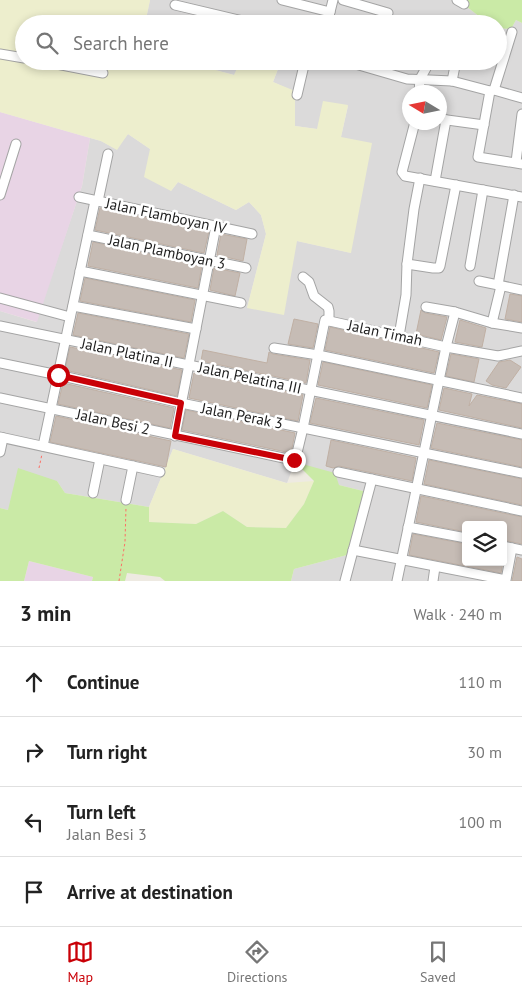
<!DOCTYPE html>
<meta charset="utf-8">
<style>
body{margin:0;font-family:"PT Sans",sans-serif;background:#f2f2f2;color:#222}
.controls{position:absolute;right:15px;bottom:15px;display:grid;overflow:hidden;border-radius:5px;box-shadow:0 2px 8px #0003}
.controls button{width:45px;height:45px;display:grid;place-items:center;padding:0;border:0;border-bottom:1px solid #e0e0e0;background:#fff;color:#222;font:25px sans-serif}
.compass{position:absolute;left:402px;top:85px;width:45px;height:45px;border-radius:50%;background:#fff;box-shadow:0 2px 8px #0003;rotate:280deg}
.stop{position:absolute;width:15px;height:15px;margin:-11px;border:4px solid #c90007;border-radius:50%;background:#fff}
.stop.end{background:#c90007;border-color:#fff;box-shadow:0 1px 5px #0008}
.list{margin:0;padding:0;list-style:none}
h2{display:flex;justify-content:space-between;align-items:center;height:65px;margin:0;padding:0 20px;font-size:21px}
h2 small{font-size:16px;font-weight:400;color:#767676}
.list li{display:grid;grid-template-columns:32px 1fr auto;gap:15px;align-items:center;box-sizing:border-box;height:70px;padding:0 20px;border-top:1px solid #e0e0e0}
.list b{display:block;font-size:19px;white-space:nowrap}
.list p{margin:0;font-size:16px;white-space:nowrap;color:#767676}
.list em{font-size:16px;font-style:normal;color:#767676}
.icon{flex:none;width:28px;height:28px;fill:none;stroke:currentColor;stroke-width:2;stroke-linecap:round;stroke-linejoin:round}
.map{position:relative;flex:none;width:522px;height:581px;overflow:hidden}
.search{position:absolute;background:#fff;box-shadow:0 2px 8px #0003;left:15px;right:15px;top:15px;height:55px;display:flex;align-items:center;gap:12px;box-sizing:border-box;padding:0 18px;border-radius:28px;color:#767676;font-size:19px}
.sheet{height:345px;background:#fff}
nav{display:flex;justify-content:space-around;align-items:center;box-sizing:border-box;height:70px;border-top:1px solid #e0e0e0;background:#fff;font-size:14px;color:#767676}
nav a{display:grid;justify-items:center;gap:2px}
nav .on{color:#c90007}
.map>svg:first-child{display:block}
.residential{fill:#dbdada;fill-rule:evenodd}
.industrial{fill:#e8d4e5}
.farmland{fill:#edeecd}
.grass{fill:#caeaa6}
.building{fill:#c6bcb5;stroke:#c0b0a4}
.lines{fill:none;stroke-linecap:round;stroke-linejoin:round}
.minor-casing{stroke:#a4a4a4;stroke-width:11}
.path{stroke:#fd6f65;stroke-width:1;stroke-dasharray:2.5 2.5;stroke-linecap:butt}
.minor{stroke:#fff;stroke-width:9}
.route{stroke:#c90007;stroke-width:6}
.labels{text-anchor:middle;stroke-width:5;stroke-linejoin:round;paint-order:stroke}
.street-label{font-size:15px;fill:#1d1d1d;stroke:#fff}
</style>
<div class="map">
<svg width="522" height="581" viewBox="0 0 522 581">
<rect width="100%" height="100%" fill="#eeeae2"/>
<!-- residential -->
<g class="residential">
<polygon points="150,0 458,0 489,24 162,24 146,19"/>
<path d="M516,20L522,23V581H291L294,569L347,555L367,492L339,485L295,462L287,483L173,449L149,507L65,493L57,481L8,510L0,508V311L36,322L82,186L90,138L101,141L116,149L128,134L150,149L171,191L178,182L236,210L249,202L261,215L266,234L247,308L297,241L351,253L341,137L348,106L317,129L295,126V92L273,82L278,69L234,75L204,67L206,61H498V28L511,29ZM410,92H440V122H410ZM466,525H503V562H466Z"/>
</g>
<!-- industrial -->
<g class="industrial">
<polygon points="0,112 90,138 82,186 37,322 0,311"/>
<polygon points="29,561 93,577 92,581 24,581"/>
</g>
<!-- farmland -->
<g class="farmland">
<polygon points="0,0 150,0 146,19 162,24 24,24 24,61 206,61 204,67 234,75 239,64 278,69 273,82 295,91 295,126 317,129 323,101 348,105 341,137 372,143 351,253 297,241 284,315 247,308 266,234 261,215 249,202 236,210 178,182 171,191 144,177 150,149 128,134 117,150 101,141 0,112"/>
<polygon points="173,449 286,483 314,481 304,504 286,528 247,527 223,511 196,524 149,522 149,507"/>
</g>
<!-- grass -->
<g class="grass">
<polygon points="458,0 522,0 522,23 516,20 511,29 498,28 498,24 489,24"/>
<polygon points="295,462 335,473 339,485 367,492 347,555 294,569 291,581 165,581 160,577 127,573 125,581 92,581 93,577 29,561 24,581 0,581 0,508 8,510 18,468 57,481 65,493 149,507 149,522 196,524 223,511 247,527 286,528 304,504 314,481"/>
</g>
<!-- building -->
<g class="building">
<polygon points="100,208 209,231 204,253 95,230"/>
<polygon points="221,234 247,239 243,261 217,255"/>
<polygon points="93,242 202,265 198,288 88,266"/>
<polygon points="214,268 240,273 235,296 210,290"/>
<polygon points="85,278 195,300 191,322 80,301"/>
<polygon points="510,294 522,296 522,322 505,319"/>
<polygon points="421,310 425,313 447,317 441,340 416,334"/>
<polygon points="78,313 189,334 184,358 73,335"/>
<polygon points="294,319 318,324 313,348 288,344"/>
<polygon points="460,320 486,328 482,347 455,342"/>
<polygon points="330,327 439,352 434,373 325,350"/>
<polygon points="70,347 182,370 177,396 65,370"/>
<polygon points="203,350 267,363 269,352 273,354 310,360 306,383 201,361"/>
<polygon points="451,354 479,359 474,382 446,376"/>
<polygon points="510,360 521,367 506,388 492,385 486,381 499,362"/>
<polygon points="323,362 432,385 427,408 318,385"/>
<polygon points="194,373 303,395 298,421 189,398"/>
<polygon points="63,383 174,408 170,428 58,404"/>
<polygon points="444,388 472,394 469,406 477,395 522,404 522,428 439,410"/>
<polygon points="316,398 424,420 419,445 310,423"/>
<polygon points="186,410 295,433 291,453 182,430"/>
<polygon points="56,416 171,441 166,467 50,442"/>
<polygon points="437,423 522,440 522,467 431,448"/>
<polygon points="331,440 416,458 412,481 339,466 333,468 326,466"/>
<polygon points="429,460 522,479 522,505 424,484"/>
<polygon points="421,496 522,517 522,544 503,540 503,525 466,525 466,532 416,522"/>
<polygon points="413,534 466,544 466,562 503,562 501,573 409,555"/>
<polygon points="517,557 522,559 522,581 512,581"/>
</g>
<g class="lines">
<defs>
<g id="minor">
<polyline points="282,0 330,12"/>
<polyline points="343,0 388,13"/>
<polyline points="457,0 464,4"/>
<polyline points="175,5 255,24"/>
<polyline points="327,24 333,0"/>
<polyline points="0,54 24,58"/>
<polyline points="41,61 103,73"/>
<polyline points="345,61 407,79 452,81 490,91 494,90 512,32"/>
<polyline points="452,81 456,61"/>
<polyline points="494,90 522,98"/>
<polyline points="490,91 478,157 522,164"/>
<polyline points="419,92 420,79 430,61"/>
<polyline points="297,95 305,61"/>
<polyline points="440,119 484,125"/>
<polyline points="415,122 402,172 405,176 522,197"/>
<polyline points="516,162 522,114"/>
<polyline points="435,181 446,120"/>
<polyline points="0,195 16,144"/>
<polyline points="79,197 252,234"/>
<polyline points="98,201 108,154"/>
<polyline points="88,235 246,268"/>
<polyline points="407,264 433,268 439,268 440,266 456,185"/>
<polyline points="470,266 483,190"/>
<polyline points="80,271 241,303"/>
<polyline points="303,277 309,282 314,296 328,307 329,311 329,321"/>
<polyline points="479,281 522,290"/>
<polyline points="498,285 514,195"/>
<polyline points="0,298 70,317"/>
<polyline points="73,306 196,329"/>
<polyline points="426,307 455,312 492,323 522,328"/>
<polyline points="492,323 501,286"/>
<polyline points="0,326 522,434"/>
<polyline points="399,336 406,295 407,264 414,209 420,178"/>
<polyline points="274,348 318,355 522,398"/>
<polyline points="0,363 58,375 181,403 522,473"/>
<polyline points="0,398 293,460 295,459 296,457 303,428 325,320 446,347 498,356 522,351"/>
<polyline points="175,436 216,226"/>
<polyline points="0,437 160,472"/>
<polyline points="43,446 95,201"/>
<polyline points="0,452 3,438"/>
<polyline points="338,472 522,511"/>
<polyline points="93,493 100,459"/>
<polyline points="126,500 133,466"/>
<polyline points="408,527 466,538"/>
<polyline points="503,546 522,550"/>
<polyline points="353,550 506,580 512,548"/>
<polyline points="345,581 372,479"/>
<polyline points="397,581 446,347 455,312"/>
<polyline points="433,581 435,567"/>
</g>
</defs>
<!-- minor casing -->
<use href="#minor" class="minor-casing"/>
<!-- path -->
<g class="path">
<polyline points="39,468 42,454"/>
<polyline points="119,581 125,542 126,507"/>
</g>
<!-- minor -->
<use href="#minor" class="minor"/>
</g>
<g class="lines">
<!-- route -->
<polyline class="route" points="58,375 181,403 175,436 294,460"/>
</g>
<g class="labels">
<!-- street labels -->
<g class="street-label">
<text transform="translate(166 216) rotate(12)" y="5">Jalan Flamboyan IV</text>
<text transform="translate(167 252) rotate(12)" y="5">Jalan Plamboyan 3</text>
<text transform="translate(385 333) rotate(12)" y="5">Jalan Timah</text>
<text transform="translate(127 353) rotate(12)" y="5">Jalan Platina II</text>
<text transform="translate(250 378) rotate(12)" y="5">Jalan Pelatina III</text>
<text transform="translate(242 416) rotate(11)" y="5">Jalan Perak 3</text>
<text transform="translate(113 422) rotate(12)" y="5">Jalan Besi 2</text>
</g>
</g>
</svg>
<div class="controls">
<button><svg class="icon" aria-label="layers" viewBox="0 0 24 24"><path d="M12 4l9 5-9 5-9-5zM3 14l9 5 9-5"/></svg></button>
</div>
<svg class="compass" viewBox="-18 -18 36 36"><path d="M0-13l5 13h-10z" fill="#e53935"/><path d="M0 13l5-13h-10z" fill="#767676"/></svg>
<div class="stop" style="left:58px;top:375px"></div>
<div class="stop end" style="left:294px;top:460px"></div>
<div class="search"><svg class="icon" aria-label="search" viewBox="0 0 24 24"><circle cx="10" cy="10" r="6"/><path d="M15 15l6 6"/></svg>Search here</div>
</div>
<section class="sheet">
<h2>3 min<small>Walk · 240 m</small></h2>
<ul class="list">
<li><svg class="icon" aria-label="ahead" viewBox="0 0 24 24"><path d="M12 20V5M6 11l6-6 6 6"/></svg><div><b>Continue</b></div><em>110 m</em></li>
<li><svg class="icon" aria-label="right" viewBox="0 0 24 24"><path d="M7 20v-9h11M14 6l5 5-5 5"/></svg><div><b>Turn right</b></div><em>30 m</em></li>
<li><svg class="icon" aria-label="left" viewBox="0 0 24 24"><path d="M17 20v-9H6M10 6l-5 5 5 5"/></svg><div><b>Turn left</b><p>Jalan Besi 3</p></div><em>100 m</em></li>
<li><svg class="icon" aria-label="arrive" viewBox="0 0 24 24"><path d="M6 21V4h12l-3 4 3 4H6"/></svg><div><b>Arrive at destination</b></div></li>
</ul>
</section>
<nav>
<a class="on"><svg class="icon" aria-label="map" viewBox="0 0 24 24"><path d="M3 6l6-2 6 2 6-2v14l-6 2-6-2-6 2zM9 4v14M15 6v14"/></svg>Map</a>
<a><svg class="icon" aria-label="directions" viewBox="0 0 24 24"><path d="M12 3l9 9-9 9-9-9zM9 14v-3h6M13 9l2 2-2 2"/></svg>Directions</a>
<a><svg class="icon" aria-label="saved" viewBox="0 0 24 24"><path d="M7 4h10v16l-5-4-5 4z"/></svg>Saved</a>
</nav>
